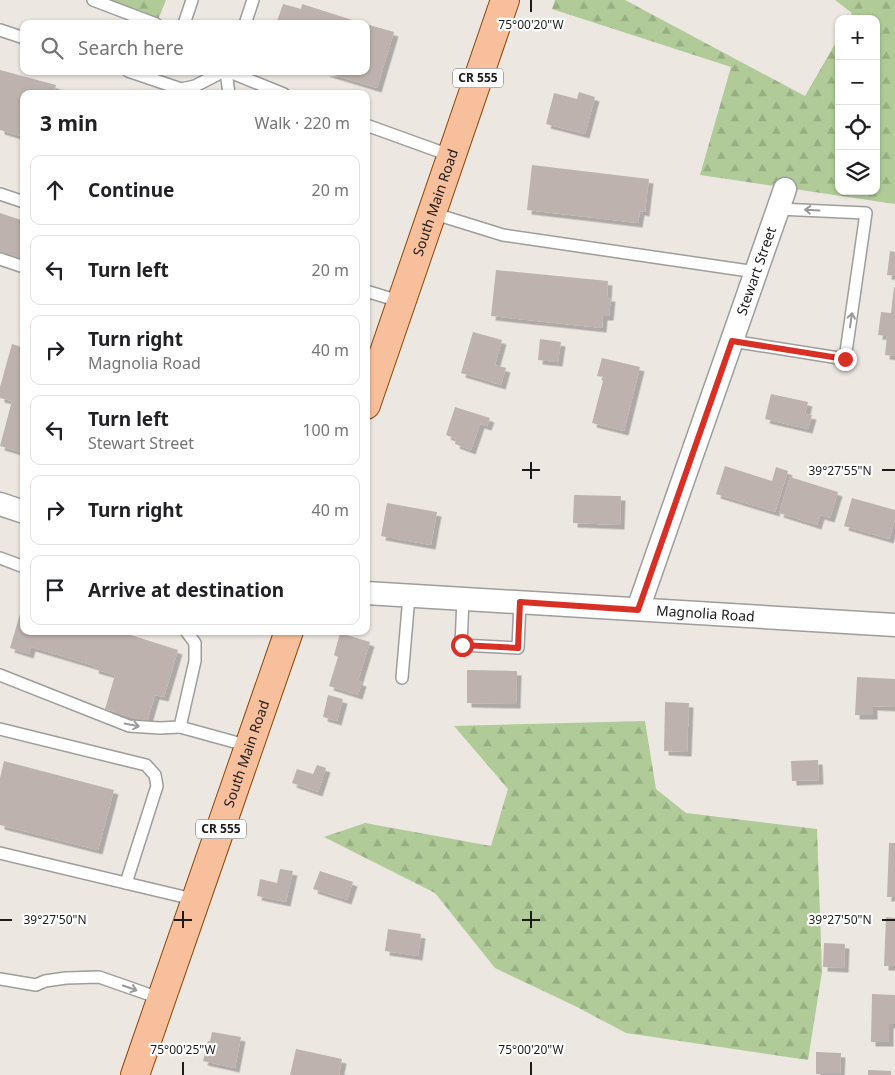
<!DOCTYPE html>
<meta charset="utf-8">
<style>
body{margin:0;font-family:"Noto Sans",sans-serif;background:#f2f2f2;color:#202124}
.controls{position:absolute;right:15px;top:15px;display:grid;overflow:hidden;border-radius:10px;box-shadow:0 1px 4px #0004}
.controls button{width:45px;height:45px;display:grid;place-items:center;padding:0;border:0;border-bottom:1px solid #e0e0e0;background:#fff;color:#202124;font:25px sans-serif}
.stop{position:absolute;width:15px;height:15px;margin:-11px;border:4px solid #d93025;border-radius:50%;background:#fff}
.stop.end{background:#d93025;border-color:#fff;box-shadow:0 1px 5px #0008}
.list{margin:0;padding:0;list-style:none}
h2{display:flex;justify-content:space-between;align-items:center;height:65px;margin:0;padding:0 20px;font-size:21px}
h2 small{font-size:16px;font-weight:400;color:#757577}
.list li{display:grid;grid-template-columns:32px 1fr auto;gap:15px;align-items:center;box-sizing:border-box;height:70px;margin:0 10px 10px;padding:0 10px;border:1px solid #e0e0e0;border-radius:10px}
.list b{display:block;font-size:19px;white-space:nowrap}
.list p{margin:0;font-size:16px;white-space:nowrap;color:#757577}
.list em{font-size:16px;font-style:normal;color:#757577}
.icon{flex:none;width:28px;height:28px;fill:none;stroke:currentColor;stroke-width:2;stroke-linecap:round;stroke-linejoin:round}
.map{position:relative;flex:none;width:895px;height:1075px;overflow:hidden}
.search{position:absolute;background:#fff;box-shadow:0 1px 4px #0004;left:20px;top:20px;width:350px;height:55px;display:flex;align-items:center;gap:12px;box-sizing:border-box;padding:0 18px;border-radius:10px;color:#757577;font-size:19px}
.panel{position:absolute;background:#fff;box-shadow:0 1px 4px #0004;left:20px;top:90px;width:350px;height:545px;border-radius:10px}
.map>svg:first-child{display:block}
.forest{fill:url(#forest-firs)}
.building{fill:#bdb2ae;filter:url(#shadow)}
.lines{fill:none;stroke-linecap:round;stroke-linejoin:round}
.lane-casing{stroke:#9d9d9d;stroke-width:14}
.street-casing{stroke:#9d9d9d;stroke-width:25}
.primary-casing{stroke:#8d4806;stroke-width:30}
.lane{stroke:#fff;stroke-width:11}
.street{stroke:#fff;stroke-width:22}
.primary{stroke:#f7bf9c;stroke-width:28}
.oneway{stroke:#999}
.route{stroke:#d93025;stroke-width:6}
.ticks{fill:none;stroke:#1c1c1c;stroke-width:2}
.labels{text-anchor:middle;stroke-width:4.5;stroke-linejoin:round;paint-order:stroke}
.shield{fill:#fff;stroke:#606060;stroke-width:1}
.shield-label{font-size:12px;font-weight:bold;fill:#1c1c1c}
.street-label{font-size:14px;fill:#1c1c1c;stroke:#fff}
.ticks-label{font-size:12px;text-anchor:middle;fill:#1c1c1c;stroke:#fff;stroke-width:4.5;stroke-linejoin:round;paint-order:stroke}
</style>
<div class="map">
<svg width="895" height="1075" viewBox="0 0 895 1075">
<defs>
<pattern id="forest-firs" width="22" height="20" patternUnits="userSpaceOnUse" patternTransform="scale(1.25)"><rect width="22" height="20" fill="#b0cb98"/><path d="M5 1l3.5 6h-7zM16 11l3.5 6h-7z" fill="#97ae82"/></pattern>
<filter id="shadow"><feDropShadow dx="4.5" dy="4.5" stdDeviation="0" flood-color="#0004"/></filter>
</defs>
<rect width="100%" height="100%" fill="#ede7e2"/>
<!-- forest -->
<g class="forest">
<polygon points="101,0 166,0 158,20"/>
<polygon points="555,0 625,0 805,96 839,37 839,191 876,191 876,19 849,19 852,13 835,0 895,0 895,204 700,175 731,67 552,9"/>
<polygon points="645,721 656,789 686,813 817,829 822,972 808,1060 626,1033 575,1006 495,968 435,893 324,837 365,823 491,846 508,789 454,726"/>
</g>
<!-- building -->
<g class="building">
<polygon points="283,4 301,9 302,4 365,24 276,24"/>
<polygon points="366,24 394,32 377,88 324,72 366,71"/>
<polygon points="0,70 56,85 54,94 24,94 24,137 0,130"/>
<polygon points="579,92 595,97 585,134 546,124 554,93 577,99"/>
<polygon points="532,165 649,179 645,212 640,211 638,223 527,210"/>
<polygon points="0,213 24,221 24,259 0,252"/>
<polygon points="890,251 895,252 895,276 887,275"/>
<polygon points="496,270 608,281 607,297 611,297 609,316 603,316 602,328 491,316"/>
<polygon points="894,287 895,287 895,356 885,355 887,336 878,335 881,312 891,313"/>
<polygon points="473,332 502,340 495,365 506,368 501,385 461,373"/>
<polygon points="540,339 561,342 558,362 538,360"/>
<polygon points="12,344 24,348 24,453 0,446 12,401 0,398 0,387"/>
<polygon points="602,358 640,367 624,431 592,423 604,377 597,376"/>
<polygon points="771,394 808,402 805,414 812,415 808,429 765,419"/>
<polygon points="455,407 490,418 487,426 480,424 471,450 455,444 456,439 446,435"/>
<polygon points="725,466 772,481 776,467 788,471 775,512 716,494"/>
<polygon points="790,477 838,492 830,518 820,515 817,525 779,513"/>
<polygon points="574,495 621,496 620,525 573,523"/>
<polygon points="852,498 895,510 895,519 889,539 844,526"/>
<polygon points="387,503 437,512 431,545 381,536"/>
<polygon points="23,604 24,631 118,631 178,650 164,697 155,695 147,722 105,709 115,675 94,669 95,666 31,647 29,654 10,648"/>
<polygon points="340,633 370,642 358,681 362,682 358,695 329,686 338,657 334,655"/>
<polygon points="467,670 517,671 516,704 467,703"/>
<polygon points="857,677 895,679 895,707 873,706 873,715 855,715"/>
<polygon points="328,695 343,699 337,721 323,717"/>
<polygon points="665,702 689,703 687,752 664,751"/>
<polygon points="818,760 819,780 792,781 791,761"/>
<polygon points="4,761 114,790 98,850 0,825 0,778"/>
<polygon points="317,765 326,768 318,792 292,783 297,769 313,774"/>
<polygon points="889,843 895,843 895,897 887,897"/>
<polygon points="280,869 293,871 286,902 257,896 260,879 277,883"/>
<polygon points="320,871 353,882 347,900 313,889"/>
<polygon points="886,917 895,918 895,966 884,966"/>
<polygon points="388,929 421,934 418,956 385,951"/>
<polygon points="824,943 845,944 844,968 823,967"/>
<polygon points="872,994 895,995 895,1024 889,1024 889,1042 871,1042"/>
<polygon points="212,1032 241,1037 235,1068 203,1061 208,1041 210,1041"/>
<polygon points="296,1049 342,1059 339,1075 290,1075"/>
<polygon points="816,1052 841,1053 840,1074 816,1074"/>
<polygon points="868,1070 891,1071 891,1075 868,1075"/>
</g>
<g class="lines">
<defs>
<g id="lane">
<polyline points="93,0 156,24"/>
<polyline points="184,24 192,0"/>
<polyline points="245,24 253,0"/>
<polyline points="0,30 24,38"/>
<polyline points="128,71 181,89 195,86 224,71"/>
<polyline points="226,71 229,94"/>
<polyline points="227,71 284,94"/>
<polyline points="366,125 452,156"/>
<polyline points="0,194 24,202"/>
<polyline points="432,213 503,235 756,272"/>
<polyline points="0,259 24,267"/>
<polyline points="366,291 402,302"/>
<polyline points="732,341 845,359 866,213 778,209"/>
<polyline points="0,558 24,567"/>
<polyline points="463,599 461,645 518,648 520,602"/>
<polyline points="186,631 195,643 195,661 180,727 249,746"/>
<polyline points="0,675 129,726 160,728 180,727"/>
<polyline points="402,678 409,596"/>
<polyline points="0,729 146,765 155,775 157,786 126,883"/>
<polyline points="0,853 197,900"/>
<polyline points="0,979 36,985 45,981 66,978 99,977 162,999"/>
</g>
<g id="street">
<polyline points="0,504 24,512"/>
<path id="s1" d="M366,593L895,625"/>
<path id="s2" d="M638,609L785,189"/>
</g>
<g id="primary">
<path id="s3" d="M366,405L505,0"/>
<path id="s4" d="M135,1075L289,631"/>
</g>
</defs>
<!-- lane casing -->
<use href="#lane" class="lane-casing"/>
<!-- street casing -->
<use href="#street" class="street-casing"/>
<!-- primary casing -->
<use href="#primary" class="primary-casing"/>
<!-- lane -->
<use href="#lane" class="lane"/>
<!-- street -->
<use href="#street" class="street"/>
<!-- primary -->
<use href="#primary" class="primary"/>
</g>
<!-- one-way arrows -->
<defs><path id="oneway-shaft" d="M-6 0H5M1.5-3L5.5 0L1.5 3" fill="none" stroke-width="1.6" stroke-linecap="round" stroke-linejoin="round" transform="scale(1.25)"/></defs>
<g class="oneway">
<use href="#oneway-shaft" transform="translate(812 210) rotate(-177)"/>
<use href="#oneway-shaft" transform="translate(851 320) rotate(-82)"/>
<use href="#oneway-shaft" transform="translate(132 725) rotate(11)"/>
<use href="#oneway-shaft" transform="translate(130 988) rotate(19)"/>
</g>
<g class="lines">
<!-- route -->
<polyline class="route" points="462,645 518,648 520,602 638,610 732,341 845,359"/>
</g>
<!-- ticks -->
<path class="ticks" d="M531,0V12M531,462V479M522,470H540M882,470H895M183,911V928M531,911V928M0,920H12M174,920H192M522,920H540M882,920H895M183,1062V1075M531,1062V1075"/>
<g class="labels">
<!-- shield labels -->
<g class="shield">
<rect x="453" y="68.5" width="50" height="19" rx="4"/>
<rect x="196" y="819.5" width="50" height="19" rx="4"/>
</g>
<g class="shield-label">
<text x="478" y="82">CR 555</text>
<text x="221" y="833">CR 555</text>
</g>
<!-- street labels -->
<g class="street-label">
<text dy="5" stroke="none"><textPath href="#s3" startOffset="214">South Main Road</textPath></text>
<text dy="5" stroke="none"><textPath href="#s2" startOffset="358">Stewart Street</textPath></text>
<text dy="5" stroke="none"><textPath href="#s1" startOffset="340">Magnolia Road</textPath></text>
<text dy="5" stroke="none"><textPath href="#s4" startOffset="340">South Main Road</textPath></text>
</g>
</g>
<g class="ticks-label">
<text x="531" y="29">75°00'20"W</text>
<text x="840" y="475">39°27'55"N</text>
<text x="55" y="924">39°27'50"N</text>
<text x="840" y="924">39°27'50"N</text>
<text x="183" y="1054">75°00'25"W</text>
<text x="531" y="1054">75°00'20"W</text>
</g>
</svg>
<div class="controls">
<button>+</button>
<button>−</button>
<button><svg class="icon" aria-label="locate" viewBox="0 0 24 24"><circle cx="12" cy="12" r="6"/><path d="M12 2v4M12 18v4M2 12h4M18 12h4"/></svg></button>
<button><svg class="icon" aria-label="layers" viewBox="0 0 24 24"><path d="M12 4l9 5-9 5-9-5zM3 14l9 5 9-5"/></svg></button>
</div>
<div class="stop" style="left:462px;top:645px"></div>
<div class="stop end" style="left:845px;top:359px"></div>
<div class="search"><svg class="icon" aria-label="search" viewBox="0 0 24 24"><circle cx="10" cy="10" r="6"/><path d="M15 15l6 6"/></svg>Search here</div>
<section class="panel">
<h2>3 min<small>Walk · 220 m</small></h2>
<ul class="list">
<li><svg class="icon" aria-label="ahead" viewBox="0 0 24 24"><path d="M12 20V5M6 11l6-6 6 6"/></svg><div><b>Continue</b></div><em>20 m</em></li>
<li><svg class="icon" aria-label="left" viewBox="0 0 24 24"><path d="M17 20v-9H6M10 6l-5 5 5 5"/></svg><div><b>Turn left</b></div><em>20 m</em></li>
<li><svg class="icon" aria-label="right" viewBox="0 0 24 24"><path d="M7 20v-9h11M14 6l5 5-5 5"/></svg><div><b>Turn right</b><p>Magnolia Road</p></div><em>40 m</em></li>
<li><svg class="icon" aria-label="left" viewBox="0 0 24 24"><path d="M17 20v-9H6M10 6l-5 5 5 5"/></svg><div><b>Turn left</b><p>Stewart Street</p></div><em>100 m</em></li>
<li><svg class="icon" aria-label="right" viewBox="0 0 24 24"><path d="M7 20v-9h11M14 6l5 5-5 5"/></svg><div><b>Turn right</b></div><em>40 m</em></li>
<li><svg class="icon" aria-label="arrive" viewBox="0 0 24 24"><path d="M6 21V4h12l-3 4 3 4H6"/></svg><div><b>Arrive at destination</b></div></li>
</ul>
</section>
</div>
